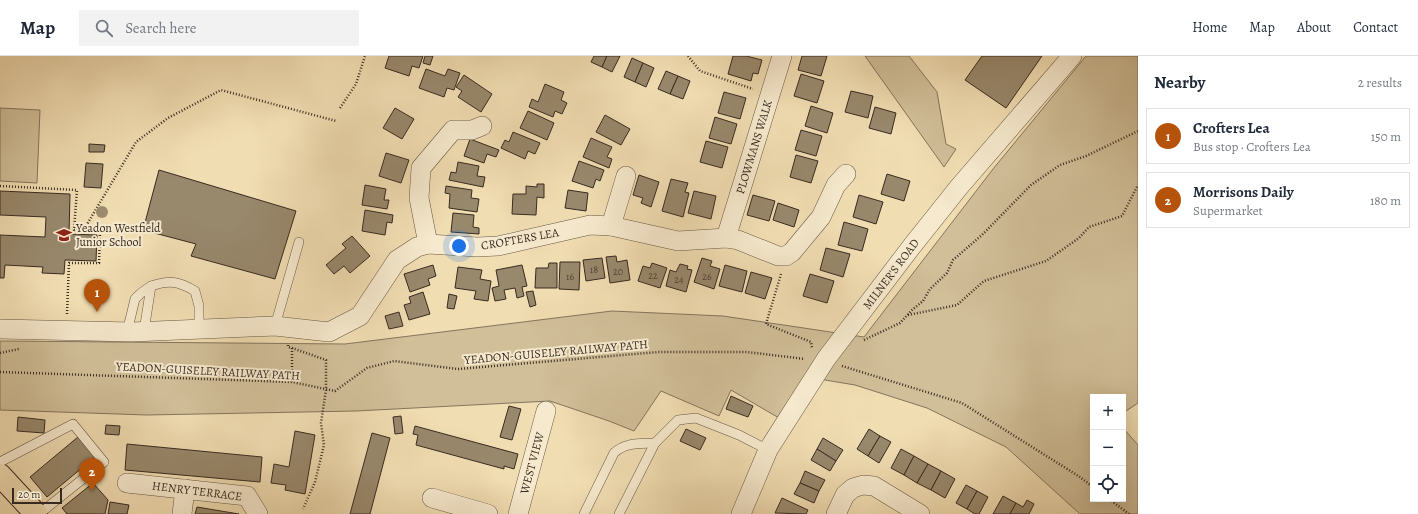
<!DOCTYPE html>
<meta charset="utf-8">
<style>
body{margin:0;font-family:Alegreya,serif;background:#f2f2f3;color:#1f2937}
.controls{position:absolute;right:12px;bottom:12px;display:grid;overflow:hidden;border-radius:0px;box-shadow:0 4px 16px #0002}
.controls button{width:36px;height:36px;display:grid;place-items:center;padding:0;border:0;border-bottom:1px solid #e0e1e3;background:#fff;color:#1f2937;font:20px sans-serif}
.scale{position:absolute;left:12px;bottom:10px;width:50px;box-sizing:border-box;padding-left:4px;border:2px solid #372b21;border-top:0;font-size:11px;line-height:14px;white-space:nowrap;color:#372b21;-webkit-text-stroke:3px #f6e9cd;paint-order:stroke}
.you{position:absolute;left:459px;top:190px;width:14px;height:14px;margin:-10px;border:3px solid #fff;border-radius:50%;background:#1a73e8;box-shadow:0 0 0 6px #1a73e833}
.badge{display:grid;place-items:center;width:26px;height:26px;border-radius:50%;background:#b45309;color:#fff;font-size:13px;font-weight:700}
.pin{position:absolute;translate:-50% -33px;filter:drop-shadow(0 1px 2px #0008)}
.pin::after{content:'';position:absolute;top:21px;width:14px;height:12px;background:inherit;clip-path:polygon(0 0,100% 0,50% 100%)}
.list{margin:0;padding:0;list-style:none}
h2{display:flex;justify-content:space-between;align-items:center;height:52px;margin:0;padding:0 16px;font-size:17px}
h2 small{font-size:13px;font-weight:400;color:#747a83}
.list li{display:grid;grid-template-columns:26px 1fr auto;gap:12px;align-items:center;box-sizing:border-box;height:56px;margin:0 8px 8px;padding:0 8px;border:1px solid #e0e1e3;border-radius:0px}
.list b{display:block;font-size:15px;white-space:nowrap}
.list p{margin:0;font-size:13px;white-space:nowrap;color:#747a83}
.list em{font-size:13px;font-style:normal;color:#747a83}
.icon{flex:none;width:22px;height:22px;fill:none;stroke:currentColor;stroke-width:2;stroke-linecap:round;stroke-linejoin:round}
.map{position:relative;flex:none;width:1138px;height:458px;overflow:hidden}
header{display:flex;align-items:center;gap:24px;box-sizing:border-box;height:56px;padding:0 20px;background:#fff;border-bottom:1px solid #e0e1e3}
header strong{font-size:19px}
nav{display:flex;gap:22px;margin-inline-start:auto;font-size:14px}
.search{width:280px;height:36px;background:#f2f2f3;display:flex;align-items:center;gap:10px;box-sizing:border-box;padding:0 14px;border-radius:0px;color:#747a83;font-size:15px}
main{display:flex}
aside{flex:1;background:#fff}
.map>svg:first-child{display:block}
.green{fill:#d1bf99;stroke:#84755d}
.building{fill:#98886c;stroke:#372b21}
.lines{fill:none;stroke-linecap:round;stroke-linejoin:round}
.lane-casing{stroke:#665845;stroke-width:10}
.street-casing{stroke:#665845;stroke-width:20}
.primary-casing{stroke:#372b21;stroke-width:24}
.path{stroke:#372b21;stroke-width:2.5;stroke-dasharray:1 2;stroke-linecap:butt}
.lane{stroke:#f6e9cd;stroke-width:9}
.street{stroke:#f6e9cd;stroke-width:19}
.primary{stroke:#f1ddb2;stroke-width:22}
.tree{fill:#9c8c6f}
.labels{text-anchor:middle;stroke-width:4;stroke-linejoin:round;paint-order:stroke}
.number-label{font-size:10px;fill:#4f4234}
.street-label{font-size:12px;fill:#372b21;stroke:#f6e9cd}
.poi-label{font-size:12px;fill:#372b21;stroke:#f6e9cd;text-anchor:start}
</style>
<header>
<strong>Map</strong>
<div class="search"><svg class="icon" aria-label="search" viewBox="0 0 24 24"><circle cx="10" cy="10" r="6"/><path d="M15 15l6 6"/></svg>Search here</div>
<nav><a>Home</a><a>Map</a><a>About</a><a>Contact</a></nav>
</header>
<main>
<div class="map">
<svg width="1138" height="458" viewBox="0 0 1138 458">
<rect width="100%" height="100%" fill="#f1ddb2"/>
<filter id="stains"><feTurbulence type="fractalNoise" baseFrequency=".005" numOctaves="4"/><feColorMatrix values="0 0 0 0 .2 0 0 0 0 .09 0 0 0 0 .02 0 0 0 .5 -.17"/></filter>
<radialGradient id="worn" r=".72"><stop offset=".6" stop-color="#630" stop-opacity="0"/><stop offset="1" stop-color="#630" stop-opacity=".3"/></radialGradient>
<!-- green -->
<g class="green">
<polygon points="865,0 909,0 937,36 946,88 956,93 944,111"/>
<polygon points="1086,0 1138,0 1138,347 1123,357 1123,341 1093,341 1093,443 1123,443 1123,372 1138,389 1138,458 1080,458 1006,391 927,352 855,329 807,321 779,362 731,334 719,360 661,335 634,375 609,365 550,345 356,355 147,359 0,354 0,285 345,288 612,255 723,260 864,281 993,113"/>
<polygon points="0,52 40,54 37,127 0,125"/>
</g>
<!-- building -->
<g class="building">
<polygon points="389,0 423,0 419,12 412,10 409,20 385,12"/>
<polygon points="425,0 433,0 430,9 423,7"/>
<polygon points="594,0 607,0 602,11 591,6"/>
<polygon points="607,0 620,0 612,16 602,11"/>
<polygon points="733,0 746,0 762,4 758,18 753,17 751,25 728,18"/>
<polygon points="802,0 827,0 821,20 798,14"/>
<polygon points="982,0 1042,0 1006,52 965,24"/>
<polygon points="632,2 643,7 635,26 624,21"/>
<polygon points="643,7 654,12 646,31 635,26"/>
<polygon points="426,13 445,20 448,13 460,17 454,34 447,32 444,41 419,32"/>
<polygon points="666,15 678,20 670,38 658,33"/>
<polygon points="801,18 824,25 817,47 794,40"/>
<polygon points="464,19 492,38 481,56 458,41 462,35 456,31"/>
<polygon points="678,20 690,25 683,43 670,38"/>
<polygon points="545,28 564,36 561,44 567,47 562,58 555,55 553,61 529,51 532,43 538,46"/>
<polygon points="851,35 873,40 868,62 845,56"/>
<polygon points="724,36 746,42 740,63 718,57"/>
<polygon points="811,50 833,57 827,77 805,70"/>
<polygon points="875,51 896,57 891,78 869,72"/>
<polygon points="395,52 414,63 402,83 383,72"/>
<polygon points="528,55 554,67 547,84 520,72"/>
<polygon points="605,59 630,73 621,89 596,76"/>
<polygon points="715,61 737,68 731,88 709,82"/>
<polygon points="801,74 822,80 816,100 795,94"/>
<polygon points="513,76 540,87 535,98 528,95 525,103 501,92 505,84 509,86"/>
<polygon points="591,82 612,91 607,101 612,103 609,112 583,101"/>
<polygon points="470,83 499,94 496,101 487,98 484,107 464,100"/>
<polygon points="706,85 728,91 722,112 700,106"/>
<polygon points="89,88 105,89 104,96 89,96"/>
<polygon points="386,97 409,104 401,127 379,120"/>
<polygon points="796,99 818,105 811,127 790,121"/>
<polygon points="579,105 604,114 600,125 596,123 593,132 572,125"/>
<polygon points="458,106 479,110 477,120 485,121 483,131 449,124 451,116 456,117"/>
<polygon points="86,107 103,108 101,132 84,131"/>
<polygon points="159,114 296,155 275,223 191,200 196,188 143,174"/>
<polygon points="887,118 910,125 904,145 881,138"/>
<polygon points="639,119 659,126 651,151 641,147 643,142 633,139"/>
<polygon points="671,123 688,127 685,136 689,137 683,161 662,155"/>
<polygon points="537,128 544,128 544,142 537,141 536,159 512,158 513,138 526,138 526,130 537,131"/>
<polygon points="365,129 386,133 384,144 389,144 387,153 362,149"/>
<polygon points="446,130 472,134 471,142 479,143 477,156 449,152 450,138 445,137"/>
<polygon points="568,134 588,137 586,155 565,152"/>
<polygon points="0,135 70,138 69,178 97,179 96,205 65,204 64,218 42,217 43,211 5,209 4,222 0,222 0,179 45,181 46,161 0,159"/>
<polygon points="694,135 716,140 711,163 688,157"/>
<polygon points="753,139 775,145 769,165 747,159"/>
<polygon points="859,139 883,146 876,168 853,161"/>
<polygon points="778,147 799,154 794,171 773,164"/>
<polygon points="365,154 393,159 392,167 387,166 385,179 362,175"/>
<polygon points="453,157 474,159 473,171 479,172 479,178 451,176"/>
<polygon points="844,166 868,173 862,195 838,189"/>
<polygon points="352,180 370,200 350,217 344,210 334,218 326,209 346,192 342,188"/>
<polygon points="826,192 850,198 843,221 820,214"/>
<polygon points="616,200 617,206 627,204 630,224 610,227 606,201"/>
<polygon points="602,202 605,222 586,225 583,204"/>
<polygon points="702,202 712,205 710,210 720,213 714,233 694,226"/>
<polygon points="560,206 580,206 579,234 559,233"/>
<polygon points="549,207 557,207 557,232 535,232 536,212 548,212"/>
<polygon points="652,207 667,212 660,232 638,225 643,210 650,212"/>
<polygon points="680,208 688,210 687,213 692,214 686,236 666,230 670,214 676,216"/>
<polygon points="433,209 436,220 428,223 430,229 410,236 404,218"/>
<polygon points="522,209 527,230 522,231 524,240 517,242 515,232 504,234 506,243 495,245 492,232 499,230 496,214"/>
<polygon points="725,209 747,215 742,236 719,230"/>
<polygon points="458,211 482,214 480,223 491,225 488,245 474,243 476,235 455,232"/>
<polygon points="751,216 772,222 765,243 745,237"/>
<polygon points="810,218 834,225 827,247 803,240"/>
<polygon points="533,235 536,249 530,251 526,236"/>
<polygon points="423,236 430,258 409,264 404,249 411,247 409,241"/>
<polygon points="449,238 457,240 454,253 447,252"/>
<polygon points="399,256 403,270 389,273 385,260"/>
<polygon points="731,340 753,350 748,361 726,353"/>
<polygon points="509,350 521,353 512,384 500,381"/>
<polygon points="401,360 403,377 395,378 393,361"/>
<polygon points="18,361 45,364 44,377 17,375"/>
<polygon points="106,369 120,370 119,379 105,378"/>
<polygon points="415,370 518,398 514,413 504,410 504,413 416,389 418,379 413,378"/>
<polygon points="686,373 706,382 700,394 680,385"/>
<polygon points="869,373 880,380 868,400 857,393"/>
<polygon points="295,375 315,379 305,438 285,434 286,429 271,427 274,408 289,411"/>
<polygon points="372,377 390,382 370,458 350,458"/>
<polygon points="880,380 891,386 879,407 868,400"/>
<polygon points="78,381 95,401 47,441 30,421"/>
<polygon points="823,382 843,394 836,405 817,393"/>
<polygon points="127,388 262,401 260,426 125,414"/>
<polygon points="817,393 836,405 830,415 811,404"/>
<polygon points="901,393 914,400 904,419 891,412"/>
<polygon points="914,400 928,408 917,427 904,419"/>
<polygon points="928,408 941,415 931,434 917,427"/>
<polygon points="805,415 825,424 819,435 800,427"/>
<polygon points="941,415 955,423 945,442 931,434"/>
<polygon points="93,427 108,444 105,458 67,458 62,452"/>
<polygon points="800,427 819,435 814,447 794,438"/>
<polygon points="966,429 977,435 967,453 956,447"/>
<polygon points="977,435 988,441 979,458 975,458 967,453"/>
<polygon points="1003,440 1016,447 1010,458 993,458"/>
<polygon points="782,442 808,454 806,458 775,457"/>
<polygon points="1027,444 1034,448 1029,458 1010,458 1016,447 1023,451"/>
<polygon points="110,446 129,449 127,458 108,458"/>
<polygon points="197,451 239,458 195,458"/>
</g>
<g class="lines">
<defs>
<g id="lane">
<polyline points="275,270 299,186"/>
<path d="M144,275L151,230C170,224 178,225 195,235L199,250V273"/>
<polyline points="127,276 135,243 141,237 151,230"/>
<polyline points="0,406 73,368 104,406 39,458"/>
<path d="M584,458L614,397C626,386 640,388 655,387"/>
<polyline points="619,458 655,387 678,364 696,362 739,379 768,394"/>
</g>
<g id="street">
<polyline points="611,170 626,120"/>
<polyline points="726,182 782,0"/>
<polyline points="428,188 419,142 421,112 453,74 472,74 482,70"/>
<polyline points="0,273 132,276 275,270 329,276 360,260 397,204 417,191 428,188 477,191 498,190 590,169 611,170 678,185 726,182 738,184 778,200 786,200 792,196 821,161 836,129 846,118"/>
<polyline points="127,427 247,440 258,458"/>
<polyline points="432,442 488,458"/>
<polyline points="182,458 185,433"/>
<polyline points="518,458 546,355"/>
<polyline points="741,458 768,394 826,303 912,190 959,131 1072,0"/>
<polyline points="836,458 845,439 853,432 863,429 874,430 920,458"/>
</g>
<polyline id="primary" points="0,419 36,458"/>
</defs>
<!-- lane casing -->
<use href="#lane" class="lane-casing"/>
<!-- street casing -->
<use href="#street" class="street-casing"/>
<!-- primary casing -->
<use href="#primary" class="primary-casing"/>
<!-- path -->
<g class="path">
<polyline points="688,0 700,15 753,33"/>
<polyline points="340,52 356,28 365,0"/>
<polyline points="0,130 77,134 74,174 83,175"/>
<polyline points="781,218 766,268 811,286 812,292"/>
<polyline points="67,258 69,207 99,207 100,176 83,175 136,86 168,62 221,34 336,65"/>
<polyline points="908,259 957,249 984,225 1046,205 1079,182 1089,171 1122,160 1138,129"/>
<polyline points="864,284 900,267 912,254 923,245 930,233 947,217 953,204 982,179 1031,129 1060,109 1086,100 1138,75"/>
<polyline points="288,289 288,291 292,292 326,304 326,334 321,367 324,389 315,426 303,453"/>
<polyline points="0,297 19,293"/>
<polyline points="842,310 962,347 1080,421 1093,431"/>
<polyline points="0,316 292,326 335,335 367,312 394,305 458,313 659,296 747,296 805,303"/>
<polyline points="292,326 292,292"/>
<polyline points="1109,443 1129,458"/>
</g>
<!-- lane -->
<use href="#lane" class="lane"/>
<!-- street -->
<use href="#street" class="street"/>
<!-- primary -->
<use href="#primary" class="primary"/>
</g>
<!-- trees -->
<circle class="tree" cx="102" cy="156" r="6"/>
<!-- icons -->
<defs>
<symbol id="school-bare" viewBox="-9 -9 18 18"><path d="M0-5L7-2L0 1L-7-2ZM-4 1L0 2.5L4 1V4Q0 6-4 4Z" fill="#8f2418" stroke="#f6e9cd" stroke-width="2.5" paint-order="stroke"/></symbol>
</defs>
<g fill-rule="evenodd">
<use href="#school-bare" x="53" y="168" width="22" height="22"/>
</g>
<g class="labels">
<!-- number labels -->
<g class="number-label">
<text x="594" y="217">18</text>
<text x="618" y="219">20</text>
<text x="653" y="223">22</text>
<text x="570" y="224">16</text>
<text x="707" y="224">26</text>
<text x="679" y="227">24</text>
</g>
<!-- street labels -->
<g class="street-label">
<text transform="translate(754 91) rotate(-73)" y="4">PLOWMANS WALK</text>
<text transform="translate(520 183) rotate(-10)" y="4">CROFTERS LEA</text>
<text transform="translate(891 218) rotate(-53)" y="4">MILNER'S ROAD</text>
<text transform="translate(556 296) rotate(-5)" y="4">YEADON-GUISELEY RAILWAY PATH</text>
<text transform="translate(208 315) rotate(3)" y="4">YEADON-GUISELEY RAILWAY PATH</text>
<text transform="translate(532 407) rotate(-75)" y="4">WEST VIEW</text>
<text transform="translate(197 435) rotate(7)" y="4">HENRY TERRACE</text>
</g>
<!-- poi labels -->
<g class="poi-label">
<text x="76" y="176">Yeadon Westfield<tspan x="76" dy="14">Junior School</tspan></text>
</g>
</g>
<rect width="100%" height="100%" filter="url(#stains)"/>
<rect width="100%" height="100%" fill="url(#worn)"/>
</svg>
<div class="controls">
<button>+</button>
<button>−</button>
<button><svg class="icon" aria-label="locate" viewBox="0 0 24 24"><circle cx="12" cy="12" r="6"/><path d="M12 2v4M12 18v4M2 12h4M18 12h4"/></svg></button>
</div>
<div class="scale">20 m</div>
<div class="you"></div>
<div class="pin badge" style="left:97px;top:256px">1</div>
<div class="pin badge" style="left:92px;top:435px">2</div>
</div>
<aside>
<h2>Nearby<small>2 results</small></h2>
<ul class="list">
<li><span class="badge">1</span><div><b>Crofters Lea</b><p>Bus stop · Crofters Lea</p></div><em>150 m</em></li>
<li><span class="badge">2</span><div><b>Morrisons Daily</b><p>Supermarket</p></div><em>180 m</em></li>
</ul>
</aside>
</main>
